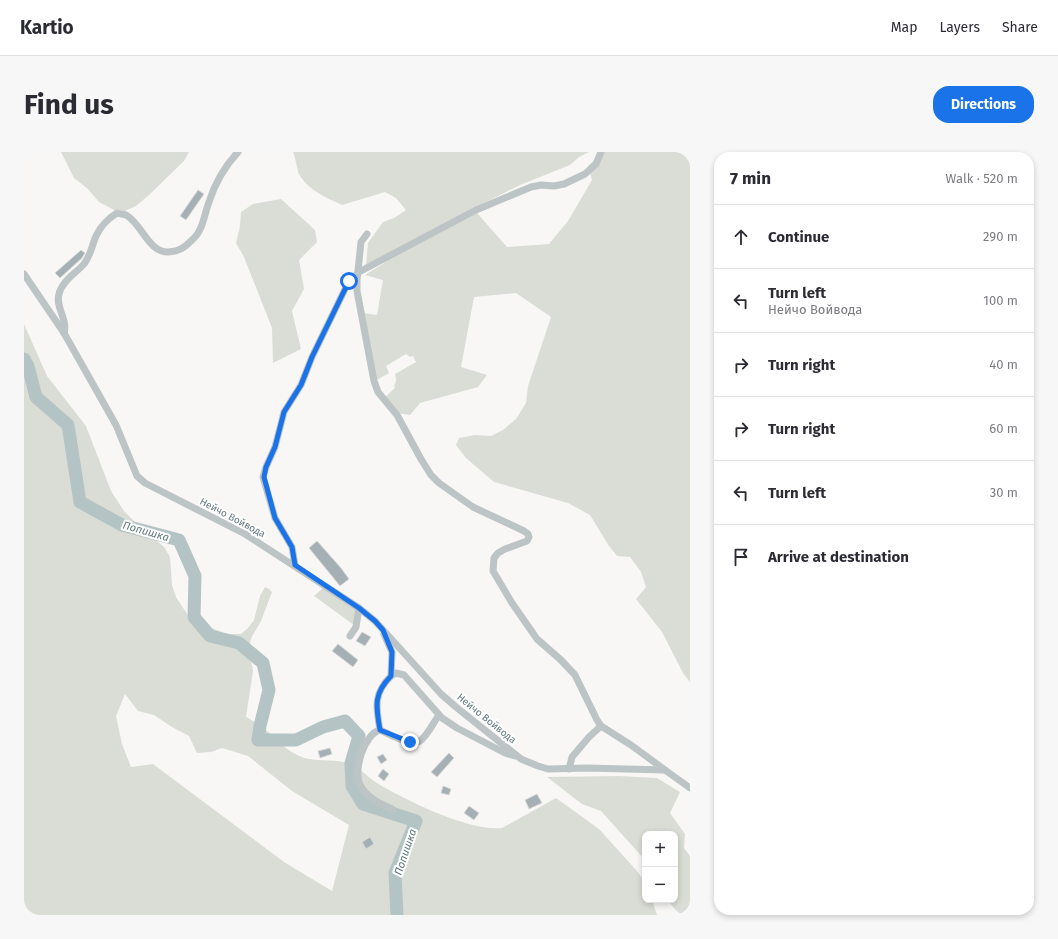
<!DOCTYPE html>
<meta charset="utf-8">
<style>
body{margin:0;font-family:"Fira Sans",sans-serif;background:#f7f7f7;color:#2b2b33}
.controls{position:absolute;right:12px;bottom:12px;display:grid;overflow:hidden;border-radius:8px;box-shadow:0 2px 6px #0003}
.controls button{width:36px;height:36px;display:grid;place-items:center;padding:0;border:0;border-bottom:1px solid #e1e1e2;background:#fff;color:#2b2b33;font:20px sans-serif}
.stop{position:absolute;width:12px;height:12px;margin:-9px;border:3px solid #1a73e8;border-radius:50%;background:#fff}
.stop.end{background:#1a73e8;border-color:#fff;box-shadow:0 1px 4px #0008}
.list{margin:0;padding:0;list-style:none}
h2{display:flex;justify-content:space-between;align-items:center;height:52px;margin:0;padding:0 16px;font-size:17px}
h2 small{font-size:13px;font-weight:400;color:#7c7c81}
.list li{display:grid;grid-template-columns:26px 1fr auto;gap:12px;align-items:center;box-sizing:border-box;height:64px;padding:0 16px;border-top:1px solid #e1e1e2}
.list b{display:block;font-size:15px;white-space:nowrap}
.list p{margin:0;font-size:13px;white-space:nowrap;color:#7c7c81}
.list em{font-size:13px;font-style:normal;color:#7c7c81}
.icon{flex:none;width:22px;height:22px;fill:none;stroke:currentColor;stroke-width:2;stroke-linecap:round;stroke-linejoin:round}
.map{position:relative;flex:none;width:666px;height:763px;overflow:hidden;border-radius:16px}
header{display:flex;align-items:center;gap:24px;box-sizing:border-box;height:56px;padding:0 20px;background:#fff;border-bottom:1px solid #e1e1e2}
header strong{font-size:19px}
nav{display:flex;gap:22px;margin-inline-start:auto;font-size:14px}
.intro{display:flex;align-items:center;justify-content:space-between;box-sizing:border-box;height:96px;padding:0 24px}
h1{margin:0;font-size:28px}
.button{padding:10px 18px;border-radius:16px;background:#1a73e8;color:#fff;font-size:14px;font-weight:700}
main{display:flex;gap:24px;padding:0 24px}
aside{flex:1;background:#fff;border-radius:16px;box-shadow:0 2px 6px #0003}
.map>svg:first-child{display:block}
.green{fill:#d9ddd5;fill-rule:evenodd}
.lines{fill:none;stroke-linecap:round;stroke-linejoin:round}
.river{stroke:#b4c4c5;stroke-width:13}
.building{fill:#a4b0b3;stroke:#dad9d8}
.street{stroke:#bdc4c5;stroke-width:7}
.route{stroke:#1a73e8;stroke-width:5}
.labels{text-anchor:middle;stroke-width:4;stroke-linejoin:round;paint-order:stroke}
.street-label{font-size:10px;fill:#657a7f;stroke:#fff}
.water-label{font-size:11px;font-style:italic;fill:#5f7879;stroke:#fff}
</style>
<header>
<strong>Kartio</strong>
<nav><a>Map</a><a>Layers</a><a>Share</a></nav>
</header>
<div class="intro"><h1>Find us</h1><a class="button">Directions</a></div>
<main>
<div class="map">
<svg width="666" height="763" viewBox="0 0 666 763">
<rect width="100%" height="100%" fill="#f8f7f5"/>
<!-- green -->
<g class="green">
<polygon points="37,0 165,0 160,9 125,43 112,54 101,59 90,58 75,50 64,37 50,26"/>
<path d="M269,0H565L555,5L546,13L496,33L456,53L342,113L344,91L359,70L370,66L382,58L372,46L361,40L318,53C303,46 286,39 276,24C273,20 272,6 269,0Z"/>
<path d="M579,0H666V530L659,521L638,480L612,447L622,435L617,420L606,405L593,404L585,394L566,363L544,351L470,330L442,306L432,293L435,286L451,283L467,284L479,278L492,267L502,251L504,234L527,165L492,141L450,145L437,215L463,223L454,235L396,251L386,263L373,261L360,246L371,236L370,233C373,230 372,226 371,222L392,210L389,204L386,205L382,202L362,214L365,221L351,229L339,161L353,163L359,128L341,123L365,108L453,61L483,95L525,92L544,69L568,28L564,14Z"/>
<polygon points="257,47 291,78 293,90 275,108 280,137 268,159 277,197 249,211 248,176 220,105 212,91 216,74 217,60 229,52"/>
<path d="M0,172L23,224L62,274L87,339L100,359L111,370L140,395L146,405L148,433L152,445L167,468L203,482H217L224,476L230,468L236,444L241,435L245,437L248,440L237,469L227,486L225,498L229,519L222,565C226,567 231,570 235,573C249,582 257,595 273,603C289,611 307,606 323,611C336,615 343,625 353,631C381,648 446,680 478,676L532,646L575,677L613,719L621,730V748H628L633,763H0ZM101,542L114,559L130,563L148,575L165,584L173,601L187,600L198,596L224,604L268,639L325,673L308,739L260,710L129,612L107,615L98,592L92,564Z"/>
<polygon points="299,436 332,458 330,473 290,444"/>
<path d="M595,624L633,626L656,640L646,661L661,682L660,696L666,704V763C654,763 651,758 644,748H651V682H621V708L577,659L558,652L523,625Z"/>
</g>
<g class="lines">
<!-- river -->
<polyline class="river" points="0,207 4,214 12,245 44,273 56,350 98,373 155,388 171,424 170,465 186,484 215,491 239,511 245,538 236,574 234,588 272,588 299,575 321,569 335,584 327,611 328,634 339,652 392,669 371,721 373,763"/>
</g>
<!-- building -->
<g class="building">
<polygon points="174,38 180,42 162,68 156,64"/>
<polygon points="57,98 61,101 58,106 36,126 31,121"/>
<polygon points="293,389 317,416 325,427 316,434 285,396"/>
<polygon points="338,480 347,485 341,494 332,489"/>
<polygon points="314,492 334,508 329,515 308,499"/>
<polygon points="306,596 308,602 296,606 294,599"/>
<polygon points="425,601 430,606 413,625 407,620"/>
<polygon points="359,602 363,608 357,612 353,605"/>
<polygon points="359,617 365,622 360,629 354,624"/>
<polygon points="419,634 427,637 425,643 417,641"/>
<polygon points="513,642 518,651 505,657 501,648"/>
<polygon points="445,654 455,661 450,668 440,661"/>
<polygon points="346,685 350,692 342,697 338,690"/>
</g>
<g class="lines">
<!-- street -->
<g class="street">
<polyline points="343,82 337,90 333,128 333,139 350,229 354,240 373,263 397,307 407,323 415,331 449,355 500,379 504,382 505,385 503,389 481,397 474,401 470,406 469,419 488,451 513,487 537,508 551,523 573,568 577,574 607,593 641,618"/>
<polyline points="0,122 40,181 92,273 113,324 121,331 221,382 335,456 351,469 417,542 432,555 497,607 514,614 524,617 563,616 641,618 666,636"/>
<path d="M40,181C44,167 31,155 35,142C38,129 52,121 60,112C67,103 68,93 72,84C76,75 85,66 93,61C96,62 100,62 102,63C118,72 124,100 144,100C156,99 160,96 168,88C179,79 180,63 185,50C191,31 201,14 214,0"/>
<polyline points="271,413 268,395 251,366 239,325 242,315 251,295 260,260 277,233 288,205 325,129 335,120 452,58 507,35 517,33 530,34 540,32 561,22 572,12 577,0"/>
<polyline points="326,484 332,475 335,456"/>
<polyline points="367,524 372,521 380,523 418,566 433,576 481,601 491,604"/>
<path d="M356,578C352,555 349,542 367,524L368,500L360,482"/>
<polyline points="545,617 548,605 565,585 577,574"/>
<path d="M368,657C355,651 343,646 336,633C329,619 340,582 356,578C365,582 387,595 396,589C404,583 409,571 415,563"/>
</g>
</g>
<g class="lines">
<!-- route -->
<path class="route" d="M325,129L288,205L277,233L260,260L251,295L242,315L240,325L251,366L268,395L271,413L335,456L351,469L359,478L368,500L367,524C349,542 352,555 356,578L386,590"/>
</g>
<g class="labels">
<!-- street labels -->
<g class="street-label">
<text transform="translate(209 365) rotate(28)" y="4">Нейчо Войвода</text>
<text transform="translate(463 566) rotate(39)" y="4">Нейчо Войвода</text>
</g>
<!-- water labels -->
<g class="water-label">
<text transform="translate(122 379) rotate(16)" y="4">Попишка</text>
<text transform="translate(381 700) rotate(-71)" y="4">Попишка</text>
</g>
</g>
</svg>
<div class="controls">
<button>+</button>
<button>−</button>
</div>
<div class="stop" style="left:325px;top:129px"></div>
<div class="stop end" style="left:386px;top:590px"></div>
</div>
<aside>
<h2>7 min<small>Walk · 520 m</small></h2>
<ul class="list">
<li><svg class="icon" aria-label="ahead" viewBox="0 0 24 24"><path d="M12 20V5M6 11l6-6 6 6"/></svg><div><b>Continue</b></div><em>290 m</em></li>
<li><svg class="icon" aria-label="left" viewBox="0 0 24 24"><path d="M17 20v-9H6M10 6l-5 5 5 5"/></svg><div><b>Turn left</b><p>Нейчо Войвода</p></div><em>100 m</em></li>
<li><svg class="icon" aria-label="right" viewBox="0 0 24 24"><path d="M7 20v-9h11M14 6l5 5-5 5"/></svg><div><b>Turn right</b></div><em>40 m</em></li>
<li><svg class="icon" aria-label="right" viewBox="0 0 24 24"><path d="M7 20v-9h11M14 6l5 5-5 5"/></svg><div><b>Turn right</b></div><em>60 m</em></li>
<li><svg class="icon" aria-label="left" viewBox="0 0 24 24"><path d="M17 20v-9H6M10 6l-5 5 5 5"/></svg><div><b>Turn left</b></div><em>30 m</em></li>
<li><svg class="icon" aria-label="arrive" viewBox="0 0 24 24"><path d="M6 21V4h12l-3 4 3 4H6"/></svg><div><b>Arrive at destination</b></div></li>
</ul>
</aside>
</main>
